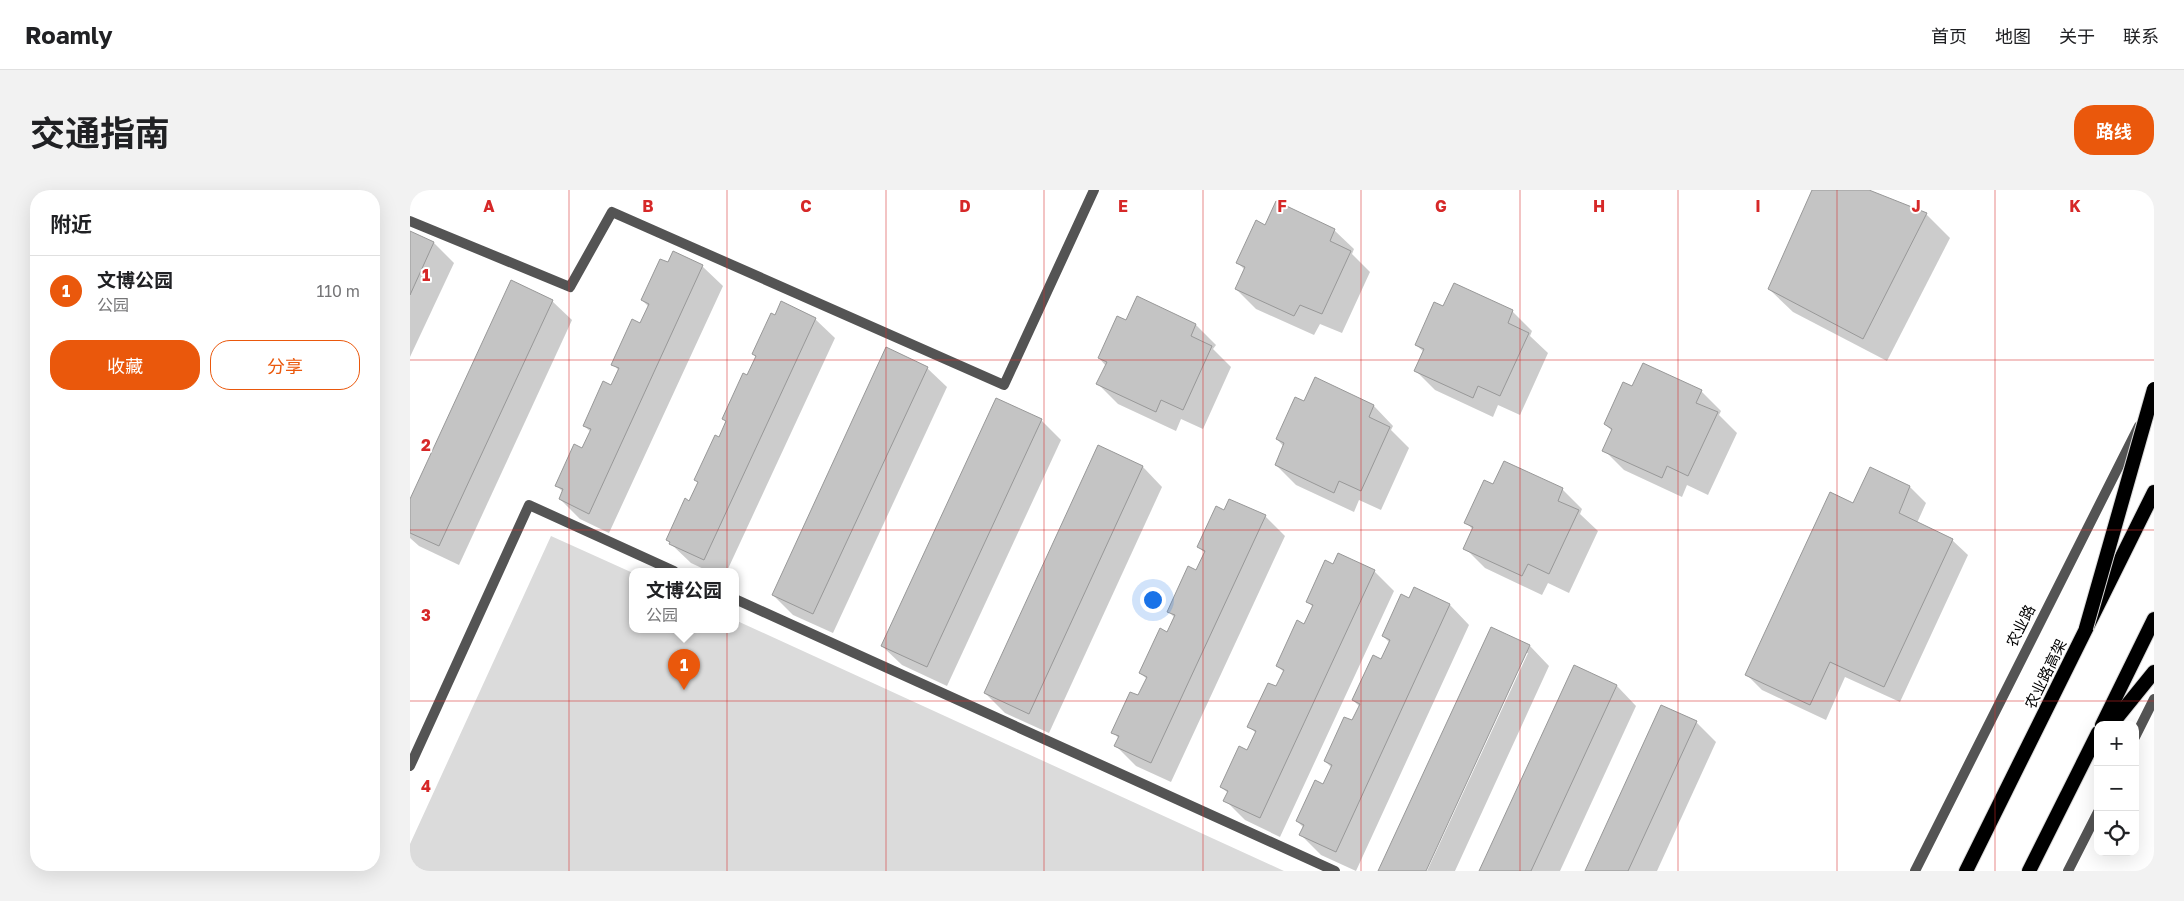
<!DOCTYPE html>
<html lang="zh">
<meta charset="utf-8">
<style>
body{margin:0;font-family:"Golos Text","Noto Sans SC",sans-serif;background:#f2f2f2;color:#202124}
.controls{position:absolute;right:15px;bottom:15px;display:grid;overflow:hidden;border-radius:10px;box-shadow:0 5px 20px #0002}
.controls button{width:45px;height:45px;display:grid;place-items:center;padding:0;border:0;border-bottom:1px solid #e0e0e0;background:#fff;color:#202124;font:25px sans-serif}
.you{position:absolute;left:742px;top:409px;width:18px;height:18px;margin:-12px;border:4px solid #fff;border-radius:50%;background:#1a73e8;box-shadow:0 0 0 8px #1a73e833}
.badge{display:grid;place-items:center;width:32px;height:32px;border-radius:50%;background:#ea580c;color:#fff;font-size:16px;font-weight:700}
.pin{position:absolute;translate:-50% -41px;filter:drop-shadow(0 1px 2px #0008)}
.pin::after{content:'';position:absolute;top:26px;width:18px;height:15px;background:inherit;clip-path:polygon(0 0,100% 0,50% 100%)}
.popup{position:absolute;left:219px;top:378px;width:110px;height:65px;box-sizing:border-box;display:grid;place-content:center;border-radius:10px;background:#fff;filter:drop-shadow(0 1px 4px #0005);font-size:16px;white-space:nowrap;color:#757577}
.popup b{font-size:19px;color:#202124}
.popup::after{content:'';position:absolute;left:50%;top:100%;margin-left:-10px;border:10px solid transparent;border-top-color:#fff}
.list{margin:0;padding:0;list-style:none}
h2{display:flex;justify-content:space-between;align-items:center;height:65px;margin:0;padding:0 20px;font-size:21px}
h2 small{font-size:16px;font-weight:400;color:#757577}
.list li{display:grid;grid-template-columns:32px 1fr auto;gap:15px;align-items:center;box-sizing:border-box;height:70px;padding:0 20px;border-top:1px solid #e0e0e0}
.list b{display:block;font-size:19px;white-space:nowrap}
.list p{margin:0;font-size:16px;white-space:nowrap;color:#757577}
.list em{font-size:16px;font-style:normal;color:#757577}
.actions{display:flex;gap:10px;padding:15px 20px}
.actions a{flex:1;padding:11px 0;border:1px solid #ea580c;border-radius:20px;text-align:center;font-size:18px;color:#ea580c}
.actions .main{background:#ea580c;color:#fff}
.icon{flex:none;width:28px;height:28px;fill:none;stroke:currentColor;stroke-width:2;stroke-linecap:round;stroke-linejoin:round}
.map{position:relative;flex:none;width:1744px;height:681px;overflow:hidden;border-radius:20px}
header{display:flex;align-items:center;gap:30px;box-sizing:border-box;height:70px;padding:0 25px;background:#fff;border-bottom:1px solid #e0e0e0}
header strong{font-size:24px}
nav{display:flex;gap:28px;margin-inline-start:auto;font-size:18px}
.intro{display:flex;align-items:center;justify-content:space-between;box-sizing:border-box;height:120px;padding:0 30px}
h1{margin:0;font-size:35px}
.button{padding:12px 22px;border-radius:20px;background:#ea580c;color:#fff;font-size:18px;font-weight:700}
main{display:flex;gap:30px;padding:0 30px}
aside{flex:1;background:#fff;border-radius:20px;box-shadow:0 5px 20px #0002}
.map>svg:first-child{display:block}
.green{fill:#dbdbdb}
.shadow{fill:#0003}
.building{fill:#c4c4c4;stroke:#989898}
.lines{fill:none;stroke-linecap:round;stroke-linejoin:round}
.trunk-casing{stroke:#dbdbdb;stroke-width:16}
.service{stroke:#545454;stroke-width:10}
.tertiary{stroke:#545454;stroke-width:10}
.trunk{stroke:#000;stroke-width:14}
.trunk-bridge-casing{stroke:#dbdbdb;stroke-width:16;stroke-linecap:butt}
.trunk-bridge{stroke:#000;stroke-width:14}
.grid{fill:none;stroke:#d62828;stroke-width:1;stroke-opacity:0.55}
.labels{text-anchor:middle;stroke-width:4;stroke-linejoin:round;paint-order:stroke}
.street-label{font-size:15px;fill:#000;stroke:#fff}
.grid-label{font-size:16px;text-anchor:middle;font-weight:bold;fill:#d62828;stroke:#fff;stroke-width:4;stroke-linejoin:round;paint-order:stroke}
</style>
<header>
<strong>Roamly</strong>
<nav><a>首页</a><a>地图</a><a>关于</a><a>联系</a></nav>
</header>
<div class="intro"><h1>交通指南</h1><a class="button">路线</a></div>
<main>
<aside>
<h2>附近<small></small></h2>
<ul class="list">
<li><span class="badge">1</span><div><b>文博公园</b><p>公园</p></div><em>110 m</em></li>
</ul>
<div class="actions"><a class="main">收藏</a><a>分享</a></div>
</aside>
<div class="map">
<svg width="1744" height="681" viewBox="0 0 1744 681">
<rect width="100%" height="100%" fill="#fff"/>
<!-- green -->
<polygon class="green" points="141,346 223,383 223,439 325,439 325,430 874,681 0,681 0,654"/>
<!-- shadow -->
<g class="shadow">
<polygon points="1403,0 1456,0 1516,24 1540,48 1477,171 1383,122 1359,99"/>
<polygon points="855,36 924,40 944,59 942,64 960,82 932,143 910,134 904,145 846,119 826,99 835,80 828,73"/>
<polygon points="0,42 24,53 44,73 0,167"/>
<polygon points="263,63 293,77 313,96 199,343 170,329 150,309 153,302 147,296 173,260 181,242 174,236 202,196 209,181 203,174 230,135 239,117 232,110 259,74"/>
<polygon points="1045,95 1102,121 1122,141 1120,146 1138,163 1110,225 1088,215 1083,227 1025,200 1005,180 1014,162 1006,155 1034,118"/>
<polygon points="728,108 786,135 806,155 803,159 821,177 793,239 771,229 766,241 708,214 688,194 696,176 689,168 717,132"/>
<polygon points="142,111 162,130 49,375 9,356 0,348 0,312"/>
<polygon points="366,126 405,129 425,148 317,381 298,381 281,373 261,354 289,293 285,289 309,249 347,168 343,164"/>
<polygon points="517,178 537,197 423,443 383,425 363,405"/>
<polygon points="1223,198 1291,201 1311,221 1309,225 1327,243 1298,305 1277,295 1272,307 1214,280 1194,260 1203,242 1195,234"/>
<polygon points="895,213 964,216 983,236 981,240 999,258 971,320 949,310 944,322 886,295 866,275 874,257 867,249"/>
<polygon points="631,230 651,250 537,496 492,475 472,456"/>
<polygon points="689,257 733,277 752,297 639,543 595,523 575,503"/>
<polygon points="1460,279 1500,297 1516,313 1507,333 1542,350 1558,365 1490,512 1435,487 1416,530 1352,500 1337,485 1444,315"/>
<polygon points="1084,296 1152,299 1172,319 1170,324 1188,341 1159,403 1138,393 1132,405 1075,378 1055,358 1063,340 1056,332"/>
<polygon points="815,321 855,326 875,346 761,592 726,576 706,556 709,549 703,542 729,507 737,489 730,483 758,444 765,428 759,422 787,382 795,363 788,357"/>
<polygon points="923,375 964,381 984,401 870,647 835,630 815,610 818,603 811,597 838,562 846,543 839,537 867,498 874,482 867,476 895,436 904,418 897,411"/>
<polygon points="1004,399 1040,415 1059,435 946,681 911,665 891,645 894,638 887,631 913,596 922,578 915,571 943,532 950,517 943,510 971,470 980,453 973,446 999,410"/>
<polygon points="1120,456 1139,476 1045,681 1017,681 1118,463 1115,463 1015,681 970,681"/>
<polygon points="1207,496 1226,516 1150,681 1070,681"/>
<polygon points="1286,532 1306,552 1247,681 1176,681"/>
</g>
<!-- building -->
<g class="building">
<polygon points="1402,0 1459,0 1517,23 1453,149 1358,99"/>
<polygon points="866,11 925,39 920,51 941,61 912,124 890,115 884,126 825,99 835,77 826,73 846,30 855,35"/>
<polygon points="0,41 24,52 0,105"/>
<polygon points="263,61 293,75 179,324 149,309 153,299 145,296 164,254 172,258 181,239 173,236 193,191 201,195 209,178 201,175 222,129 230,133 239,114 231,110 250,69 258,72"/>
<polygon points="101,90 143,110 29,356 0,343 0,309"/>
<polygon points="1044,93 1103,120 1098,133 1119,143 1090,206 1068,196 1063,208 1004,181 1014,159 1005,155 1024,112 1033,116"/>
<polygon points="727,106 786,134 781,146 802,156 773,220 751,210 746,222 686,194 697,172 688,168 707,126 716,130"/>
<polygon points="371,111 406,128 294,370 259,354 260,352 256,350 275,308 279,311 288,292 284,290 305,245 309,247 316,231 312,229 333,183 337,185 346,166 342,164 361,123 365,125"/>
<polygon points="476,157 518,177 403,424 362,405"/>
<polygon points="1233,173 1292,200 1286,213 1308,222 1278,286 1257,276 1252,288 1192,261 1202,239 1194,234 1213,192 1222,196"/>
<polygon points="905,187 964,215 959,227 980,237 951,301 929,291 924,303 865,275 874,253 866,249 885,207 894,211"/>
<polygon points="586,208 632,229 517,477 471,456"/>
<polygon points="688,255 733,276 619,524 574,503"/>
<polygon points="1094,271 1153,298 1148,311 1169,320 1139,384 1118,374 1112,386 1053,359 1063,337 1054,333 1074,290 1083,294"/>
<polygon points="1460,277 1500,296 1489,323 1543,349 1474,497 1420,472 1400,515 1335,485 1420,302 1443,313"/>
<polygon points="819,309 856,325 741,573 704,556 709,546 701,543 720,502 728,505 737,487 729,483 750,438 757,442 765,425 757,422 778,376 786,380 795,361 787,357 806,316 814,320"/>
<polygon points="928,363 965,380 850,628 813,611 818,601 810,597 829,556 837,560 846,541 837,537 858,493 866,496 874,480 866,476 887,430 894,434 903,415 896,412 915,370 923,374"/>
<polygon points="1004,397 1040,414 926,662 889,645 894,635 886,631 905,590 913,594 922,575 914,571 934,527 942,530 950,514 942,510 963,465 971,469 980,450 972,446 991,404 999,408"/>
<polygon points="1081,437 1120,455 1016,681 968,681"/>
<polygon points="1164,475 1207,495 1121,681 1069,681"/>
<polygon points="1251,515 1287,531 1218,681 1175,681"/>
</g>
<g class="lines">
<defs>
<g id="trunk">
<polyline points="1692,535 1744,429"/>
<polyline points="1701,535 1744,482"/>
<polyline points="1556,681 1744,302"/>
<polyline points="1619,681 1688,543"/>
</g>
</defs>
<!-- trunk casing -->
<use href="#trunk" class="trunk-casing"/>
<!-- service -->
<g class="service">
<polyline points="0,31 160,97 202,22 594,195 684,0"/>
<polyline points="325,409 925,681"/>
<polyline points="0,576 119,315 264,381"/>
</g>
<!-- tertiary -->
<g class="tertiary">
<polyline points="1725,547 1744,509"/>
<polyline points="1505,681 1729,236"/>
<polyline points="1658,681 1688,622"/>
</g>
<!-- trunk -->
<use href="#trunk" class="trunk"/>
<defs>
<polyline id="trunk-bridge" points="1676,438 1744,199"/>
</defs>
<!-- trunk-bridge casing -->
<use href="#trunk-bridge" class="trunk-bridge-casing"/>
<!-- trunk-bridge -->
<use href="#trunk-bridge" class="trunk-bridge"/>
</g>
<!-- grid -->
<path class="grid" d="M159,0V681M317,0V681M476,0V681M634,0V681M793,0V681M951,0V681M1110,0V681M1268,0V681M1427,0V681M1585,0V681M0,170H1744M0,340H1744M0,511H1744"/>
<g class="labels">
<!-- street labels -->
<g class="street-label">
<text transform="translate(1611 436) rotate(-63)" y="5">农业路</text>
<text transform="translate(1636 484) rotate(-64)" y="5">农业路高架</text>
</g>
</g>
<g class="grid-label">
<text x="79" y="22">A</text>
<text x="238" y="22">B</text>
<text x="396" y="22">C</text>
<text x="555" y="22">D</text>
<text x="713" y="22">E</text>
<text x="872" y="22">F</text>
<text x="1031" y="22">G</text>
<text x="1189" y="22">H</text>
<text x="1348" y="22">I</text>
<text x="1506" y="22">J</text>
<text x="1665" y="22">K</text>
<text x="16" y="91">1</text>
<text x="16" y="261">2</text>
<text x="16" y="431">3</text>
<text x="16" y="602">4</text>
</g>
</svg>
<div class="controls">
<button>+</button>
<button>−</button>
<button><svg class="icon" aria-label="locate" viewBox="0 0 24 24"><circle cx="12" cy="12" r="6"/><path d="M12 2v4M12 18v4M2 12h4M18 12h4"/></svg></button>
</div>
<div class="you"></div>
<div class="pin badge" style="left:274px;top:500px">1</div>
<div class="popup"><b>文博公园</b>公园</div>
</div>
</main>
